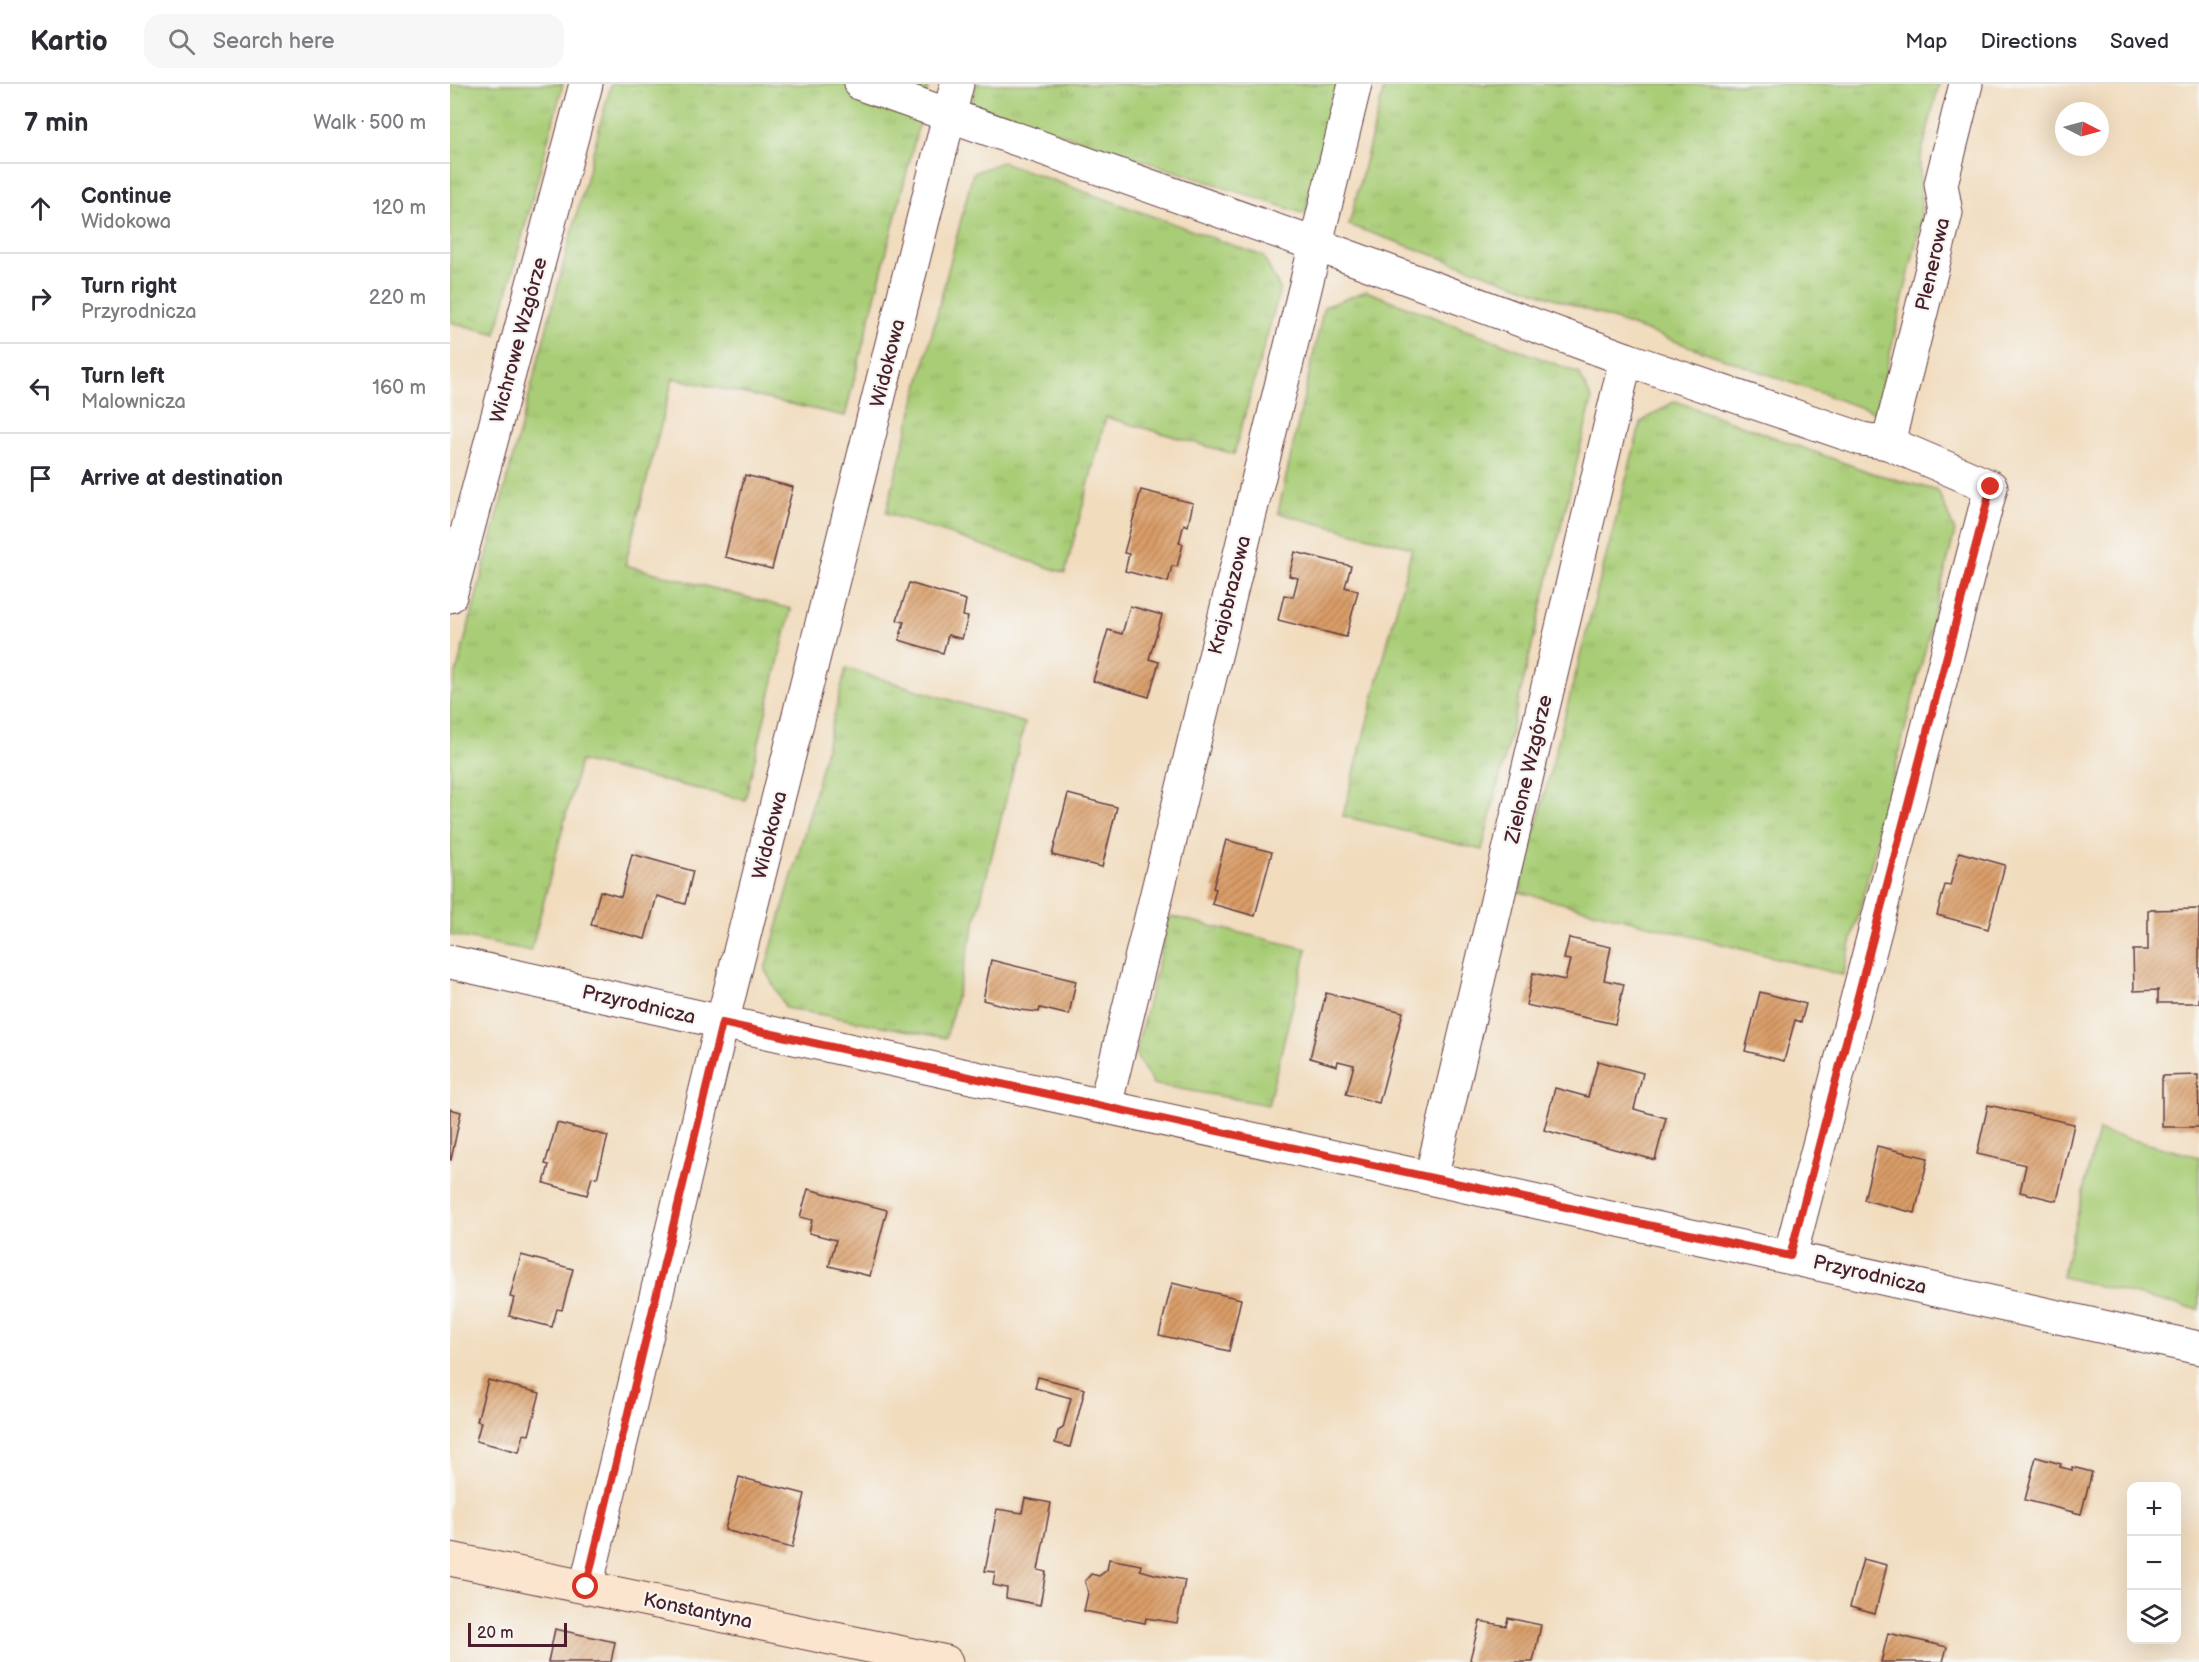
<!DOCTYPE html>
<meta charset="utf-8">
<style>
:root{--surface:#fff;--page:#f7f7f7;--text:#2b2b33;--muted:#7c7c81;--line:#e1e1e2}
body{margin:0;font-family:"Balsamiq Sans",sans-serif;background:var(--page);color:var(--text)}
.controls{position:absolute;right:18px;bottom:18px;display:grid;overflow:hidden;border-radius:12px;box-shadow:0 6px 24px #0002}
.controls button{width:54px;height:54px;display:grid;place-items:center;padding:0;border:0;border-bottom:2px solid var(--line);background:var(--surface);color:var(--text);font:30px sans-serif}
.compass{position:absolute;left:1605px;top:18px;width:54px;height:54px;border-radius:50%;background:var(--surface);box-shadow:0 6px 24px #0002;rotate:96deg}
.scale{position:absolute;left:18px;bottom:15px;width:99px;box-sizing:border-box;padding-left:6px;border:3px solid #4a1f2b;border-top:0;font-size:16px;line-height:21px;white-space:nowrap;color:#4a1f2b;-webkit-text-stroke:4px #f6f6f2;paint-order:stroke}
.stop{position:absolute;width:18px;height:18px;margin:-14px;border:4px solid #d93025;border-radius:50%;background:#fff}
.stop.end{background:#d93025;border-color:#fff;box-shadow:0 2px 6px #0008}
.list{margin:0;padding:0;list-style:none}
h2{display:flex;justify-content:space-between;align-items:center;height:78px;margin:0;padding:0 24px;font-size:26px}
h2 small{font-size:20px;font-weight:400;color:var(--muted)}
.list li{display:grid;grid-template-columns:39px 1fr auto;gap:18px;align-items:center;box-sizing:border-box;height:90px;padding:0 24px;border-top:2px solid var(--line)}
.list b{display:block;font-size:22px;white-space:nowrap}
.list p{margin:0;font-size:20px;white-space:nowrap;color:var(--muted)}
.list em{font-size:20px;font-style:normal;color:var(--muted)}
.icon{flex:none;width:33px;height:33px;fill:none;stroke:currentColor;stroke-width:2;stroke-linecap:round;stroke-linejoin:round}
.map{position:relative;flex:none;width:1749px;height:1578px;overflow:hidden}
header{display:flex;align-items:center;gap:36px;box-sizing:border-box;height:84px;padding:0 30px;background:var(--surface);border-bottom:2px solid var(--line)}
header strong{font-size:28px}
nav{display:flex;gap:33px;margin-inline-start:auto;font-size:21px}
.search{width:420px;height:54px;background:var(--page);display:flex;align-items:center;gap:15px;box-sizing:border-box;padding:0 21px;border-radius:18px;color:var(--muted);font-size:22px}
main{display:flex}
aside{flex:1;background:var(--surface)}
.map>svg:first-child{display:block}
</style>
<header>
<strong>Kartio</strong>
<div class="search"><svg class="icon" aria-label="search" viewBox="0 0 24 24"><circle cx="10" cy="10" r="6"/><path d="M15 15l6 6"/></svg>Search here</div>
<nav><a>Map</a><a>Directions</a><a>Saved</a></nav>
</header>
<main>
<aside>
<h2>7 min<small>Walk · 500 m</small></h2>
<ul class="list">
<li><svg class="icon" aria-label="ahead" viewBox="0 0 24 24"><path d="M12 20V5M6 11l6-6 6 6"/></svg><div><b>Continue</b><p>Widokowa</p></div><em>120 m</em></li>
<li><svg class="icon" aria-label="right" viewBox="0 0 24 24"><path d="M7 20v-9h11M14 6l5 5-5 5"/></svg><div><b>Turn right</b><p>Przyrodnicza</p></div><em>220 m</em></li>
<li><svg class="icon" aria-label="left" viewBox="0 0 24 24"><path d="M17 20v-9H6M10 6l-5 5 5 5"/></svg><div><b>Turn left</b><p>Malownicza</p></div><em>160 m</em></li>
<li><svg class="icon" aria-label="arrive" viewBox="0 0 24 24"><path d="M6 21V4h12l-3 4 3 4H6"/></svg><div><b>Arrive at destination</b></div></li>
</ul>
</aside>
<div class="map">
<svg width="1749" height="1578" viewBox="0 0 1749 1578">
<defs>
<pattern id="grass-tufts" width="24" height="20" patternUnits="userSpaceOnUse" patternTransform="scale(1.5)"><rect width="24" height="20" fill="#a9cd76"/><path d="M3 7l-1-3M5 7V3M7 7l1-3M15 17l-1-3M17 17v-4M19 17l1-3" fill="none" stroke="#93b066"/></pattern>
<pattern id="building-hatch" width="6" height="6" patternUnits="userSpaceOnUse" patternTransform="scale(1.5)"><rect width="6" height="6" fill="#d99d67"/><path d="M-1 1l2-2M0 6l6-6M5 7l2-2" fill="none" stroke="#b27f55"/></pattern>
</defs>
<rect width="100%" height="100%" fill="#f6f6f2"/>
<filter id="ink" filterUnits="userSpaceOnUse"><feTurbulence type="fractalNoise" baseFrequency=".0167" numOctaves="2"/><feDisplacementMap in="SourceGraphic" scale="12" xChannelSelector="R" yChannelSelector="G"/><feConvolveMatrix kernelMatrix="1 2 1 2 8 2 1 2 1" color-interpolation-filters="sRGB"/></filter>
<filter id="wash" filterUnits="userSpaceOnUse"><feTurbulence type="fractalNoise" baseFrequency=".008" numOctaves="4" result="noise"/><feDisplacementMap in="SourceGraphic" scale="24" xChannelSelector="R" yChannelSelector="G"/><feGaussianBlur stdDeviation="1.35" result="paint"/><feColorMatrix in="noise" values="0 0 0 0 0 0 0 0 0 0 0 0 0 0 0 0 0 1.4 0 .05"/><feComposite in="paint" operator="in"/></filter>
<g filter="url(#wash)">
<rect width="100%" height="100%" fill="#f1dcbe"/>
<g fill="url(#grass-tufts)" stroke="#7a7650" stroke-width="1.5">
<path d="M0 0H113L46 250 0 238Z"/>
<path d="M161 0H479L395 332 223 294 175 481 341 525 295 716 130 677 81 867 0 851V612Z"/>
<path d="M526 0H888L855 130 521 20Z"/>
<path d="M935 0H1489L1470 76 1471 138 1426 329 899 141Z"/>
<path d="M552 78 813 172 830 205 784 370 656 333 615 489 436 429 523 89Z"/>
<path d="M916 207 1129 289 1142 316 1032 766 893 732 962 464 828 429 874 223Z"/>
<path d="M1225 317 1422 389 1488 407 1505 447 1393 891 1069 808 1191 338Z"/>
<path d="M396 584 575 639 496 954 336 924 315 886 358 736Z"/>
<path d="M720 832 857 865 818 1021 703 1000 685 970Z"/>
</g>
<path fill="#a9cd76" stroke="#7a7650" stroke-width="1.5" d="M1648 1047 1749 1073V1226L1612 1193Z"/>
<g id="blocks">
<g fill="url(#building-hatch)">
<path d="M295 391 343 403 322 485 275 473Z"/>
<path d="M691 406 743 419 738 442 734 440 729 459 733 460 727 483 722 482 718 498 675 487 679 470 674 469Z"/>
<path d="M845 468 901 482 895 503 908 507 896 553 828 536 834 511 843 513 848 494 839 492Z"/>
<path d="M459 499 516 516 513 532 518 533 512 555 498 551 493 569 449 556 454 538 447 536Z"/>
<path d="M680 522 712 531 699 575 709 578 699 613 643 597 658 546 672 550Z"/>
<path d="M618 710 667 723 652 783 602 771Z"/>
<path d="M776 756 822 768 805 832 762 820 766 805 763 804Z"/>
<path d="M1509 768 1555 781 1538 845 1487 831 1495 801 1500 802Z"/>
<path d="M182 770 243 787 235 820 207 812 195 855 141 841 150 807 171 813Z"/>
<path d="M1749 825V919H1708V906L1684 907 1683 866H1698V826Z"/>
<path d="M1119 854 1161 863 1154 896 1174 900 1165 940 1076 921 1083 889 1115 896 1120 876 1114 875Z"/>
<path d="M541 876 626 897 619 931 590 924 589 928 570 926 533 916Z"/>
<path d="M1310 908 1356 920 1351 938 1345 936 1334 977 1295 967Z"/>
<path d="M876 909 953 928 929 1019 896 1010 904 981 888 977 887 982 860 974Z"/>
<path d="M1148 977 1193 989 1184 1025 1216 1034 1205 1076 1094 1046 1105 1004 1138 1013Z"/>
<path d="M1748 991 1749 1043H1712V992Z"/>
<path d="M1538 1021 1624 1040 1607 1117 1570 1108 1576 1081 1527 1070Z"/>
<path d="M0 1025 11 1028 1 1076H0Z"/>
<path d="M107 1039 158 1052 147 1094 142 1093 137 1111 94 1099 99 1081 95 1080Z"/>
<path d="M1427 1062 1478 1074 1465 1129 1414 1116Z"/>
<path d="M358 1105 437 1126 420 1192 379 1182 386 1156 359 1149 362 1136 350 1133Z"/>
<path d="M71 1171 123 1185 112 1226 107 1225 102 1243 59 1232 64 1214 60 1213Z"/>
<path d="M722 1199 791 1215 779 1267 709 1251Z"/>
<path d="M588 1293 635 1305 620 1363 605 1359 608 1347 613 1344 621 1314 585 1304Z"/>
<path d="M38 1296 90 1309 79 1351 74 1350 69 1368 26 1357 31 1338 27 1337Z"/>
<path d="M1586 1373 1611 1380 1610 1383 1622 1386V1383L1642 1388 1631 1430 1575 1416Z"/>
<path d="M289 1393 355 1410 342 1464 275 1446Z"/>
<path d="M575 1414 601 1419 588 1486 596 1488 590 1521 556 1514 557 1504 543 1501 545 1488 535 1487 547 1425 572 1429Z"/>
<path d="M659 1475 691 1481 690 1486 704 1490 735 1496 727 1539 696 1534 695 1539 634 1527 638 1509 635 1497 641 1490 649 1492 657 1486Z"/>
<path d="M1413 1475 1437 1481 1425 1530 1400 1523Z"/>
<path d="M1058 1534 1091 1541 1083 1578H1022L1020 1575 1030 1537 1056 1542Z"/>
<path d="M105 1545 165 1558 161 1578H98Z"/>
<path d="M1438 1549 1497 1563 1493 1578H1431Z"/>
</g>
</g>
</g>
<g filter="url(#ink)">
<use href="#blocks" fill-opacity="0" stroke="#633b41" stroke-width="1.5"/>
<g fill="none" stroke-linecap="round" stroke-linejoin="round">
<defs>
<g id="street">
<path d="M411 0 864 160 1176 275 1412 355 1438 359 1541 403 1340 1172"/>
<path d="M1438 359 1496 129 1491 100 1516 0"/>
<path d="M0 512 136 0"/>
<path d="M0 878 1749 1264"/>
<path d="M655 1022 905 0"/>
<path d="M981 1094 1176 275"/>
<path d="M136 1503 272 939 507 0"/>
</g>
<path id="secondary" d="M0 1475 496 1578"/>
</defs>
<use href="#street" stroke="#633b41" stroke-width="35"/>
<use href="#secondary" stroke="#633b41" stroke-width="35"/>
<use href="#street" stroke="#fff" stroke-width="33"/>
<use href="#secondary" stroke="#fce5cf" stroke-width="33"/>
</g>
</g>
<g fill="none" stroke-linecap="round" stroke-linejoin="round" filter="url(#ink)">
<path stroke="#d93025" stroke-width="8" d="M136 1503 272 939 1340 1172 1541 403"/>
</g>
<g text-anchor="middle" stroke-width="4.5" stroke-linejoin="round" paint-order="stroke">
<g font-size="20" fill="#4a1f2b" stroke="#f6f6f2">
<text transform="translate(1482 180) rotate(-77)" y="7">Plenerowa</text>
<text transform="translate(68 256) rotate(-75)" y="7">Wichrowe Wzgórze</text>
<text transform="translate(437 279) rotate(-76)" y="7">Widokowa</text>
<text transform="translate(779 511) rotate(-76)" y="7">Krajobrazowa</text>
<text transform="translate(1078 685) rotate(-77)" y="7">Zielone Wzgórze</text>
<text transform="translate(319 751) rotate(-76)" y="7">Widokowa</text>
<text transform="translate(189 920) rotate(13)" y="7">Przyrodnicza</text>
<text transform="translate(1420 1190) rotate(13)" y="7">Przyrodnicza</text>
<text transform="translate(248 1526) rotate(12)" y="7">Konstantyna</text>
</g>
</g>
</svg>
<div class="controls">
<button>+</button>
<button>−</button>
<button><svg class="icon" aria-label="layers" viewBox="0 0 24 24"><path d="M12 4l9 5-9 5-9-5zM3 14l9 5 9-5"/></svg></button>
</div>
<svg class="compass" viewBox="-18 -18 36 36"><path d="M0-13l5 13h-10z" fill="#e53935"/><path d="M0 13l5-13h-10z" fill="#7c7c81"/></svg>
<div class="scale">20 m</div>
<div class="stop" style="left:136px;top:1503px"></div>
<div class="stop end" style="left:1541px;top:403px"></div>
</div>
</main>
